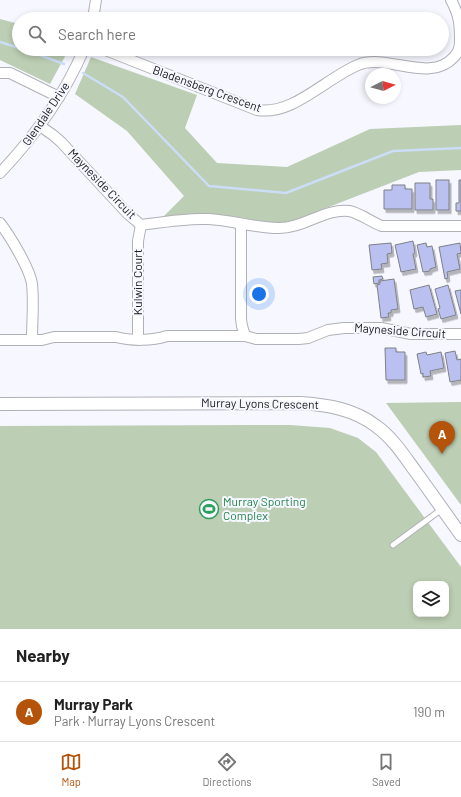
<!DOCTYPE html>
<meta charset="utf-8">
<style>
:root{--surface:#fff;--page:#f2f2f2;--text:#222;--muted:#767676;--line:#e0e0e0;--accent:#b45309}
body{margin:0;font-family:Barlow,sans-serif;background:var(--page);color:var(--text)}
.controls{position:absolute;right:12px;bottom:12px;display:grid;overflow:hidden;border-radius:8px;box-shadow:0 2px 6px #0003}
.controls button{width:36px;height:36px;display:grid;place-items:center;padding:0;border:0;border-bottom:1px solid var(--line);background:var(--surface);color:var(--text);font:20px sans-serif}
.compass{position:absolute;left:365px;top:68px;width:36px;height:36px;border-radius:50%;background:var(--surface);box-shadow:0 2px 6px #0003;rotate:84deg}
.you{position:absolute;left:259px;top:294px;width:14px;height:14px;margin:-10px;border:3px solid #fff;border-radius:50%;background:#1a73e8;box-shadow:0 0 0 6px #1a73e833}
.badge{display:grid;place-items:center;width:26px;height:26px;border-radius:50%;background:var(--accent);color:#fff;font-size:13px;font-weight:700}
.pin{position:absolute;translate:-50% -33px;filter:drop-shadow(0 1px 2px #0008)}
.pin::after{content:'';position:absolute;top:21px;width:14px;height:12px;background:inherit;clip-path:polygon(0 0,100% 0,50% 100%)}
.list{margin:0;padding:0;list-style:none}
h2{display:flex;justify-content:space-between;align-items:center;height:52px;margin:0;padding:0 16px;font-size:17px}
h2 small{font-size:13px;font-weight:400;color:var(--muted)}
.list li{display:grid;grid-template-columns:26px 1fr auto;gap:12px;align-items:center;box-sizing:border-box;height:60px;padding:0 16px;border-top:1px solid var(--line)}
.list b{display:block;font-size:15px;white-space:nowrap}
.list p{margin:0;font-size:13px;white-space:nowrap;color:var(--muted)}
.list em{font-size:13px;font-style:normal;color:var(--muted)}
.icon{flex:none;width:22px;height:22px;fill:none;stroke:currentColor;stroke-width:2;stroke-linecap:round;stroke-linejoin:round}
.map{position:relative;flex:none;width:461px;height:629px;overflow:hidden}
.search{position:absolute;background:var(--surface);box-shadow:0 2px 6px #0003;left:12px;right:12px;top:12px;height:44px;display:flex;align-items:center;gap:10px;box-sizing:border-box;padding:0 14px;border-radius:22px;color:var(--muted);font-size:15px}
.sheet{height:112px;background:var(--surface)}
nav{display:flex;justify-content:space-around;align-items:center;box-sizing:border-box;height:56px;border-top:1px solid var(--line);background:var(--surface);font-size:11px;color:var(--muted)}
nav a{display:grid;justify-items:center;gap:2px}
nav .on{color:var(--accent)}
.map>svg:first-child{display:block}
</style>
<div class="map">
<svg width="461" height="629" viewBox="0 0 461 629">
<defs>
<filter id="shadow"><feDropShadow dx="2" dy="3.5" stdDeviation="0" flood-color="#0004"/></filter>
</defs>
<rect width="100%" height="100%" fill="#f6f7ff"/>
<g fill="#bcceb3" fill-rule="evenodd">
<path d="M0 19 19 24V49H69L50 84 0 60Z"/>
<path d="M91 57 197 95 185 128 217 163 287 167 370 129 461 125V170L419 172 290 222 262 223 205 213 163 217 184 196 127 131 75 94Z"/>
<path d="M461 402V505L386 403Z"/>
<path d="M290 425 330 428 358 438 376 452 461 567V629H0V426ZM416 584H446V614H416Z"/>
</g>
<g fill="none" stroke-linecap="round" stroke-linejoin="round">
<g stroke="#cbddf7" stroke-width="2.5">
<path d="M0 42 19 48"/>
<path d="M23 49 64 64"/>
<path d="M83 73 123 97 209 186 286 193 393 151 461 148"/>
</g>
</g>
<g fill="#bac0f0" stroke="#7f8086" filter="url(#shadow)">
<rect x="436" y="180" width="13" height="30"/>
<path d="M459 180H461V211H456V203H459Z"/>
<path d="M415 183H430V199H433V210H415Z"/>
<path d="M392 185H405V189H412V209H384V190H392Z"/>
<path d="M413 241 415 253 413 254 416 269 401 272 395 245Z"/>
<path d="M391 243 392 253 387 254 388 263 381 264 382 269 372 270 369 245Z"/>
<path d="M426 243 427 247 432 246 436 267 430 269V271L423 272 417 245Z"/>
<path d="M460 243 461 253 457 254 460 269 447 272 448 278 445 279 439 247Z"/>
<path d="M382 276 383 279 379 280V283L374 284 373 277Z"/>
<path d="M394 279 398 309 391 310V313H388L389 317 381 318 377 285 380 284V281Z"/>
<path d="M429 285 437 314 426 317 423 307 414 309 410 290Z"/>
<path d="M448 285 456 315 441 319 438 309 440 308 435 289Z"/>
<path d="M461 290V314L455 291Z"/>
<path d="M385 348H396V352H405V380H386Z"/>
<path d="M455 351 457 360 461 359V380L450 382 445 353Z"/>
<path d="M426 352 427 355 441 352 444 368 430 371 431 376 423 377V373L421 374 417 354Z"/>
</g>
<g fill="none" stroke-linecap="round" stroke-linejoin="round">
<defs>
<path id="service" d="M393 545 442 509"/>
<g id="minor">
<path d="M93 19 96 0"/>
<path d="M103 49 257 110C293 116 326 78 358 65 387 53 430 84 454 57 459 52 460 47 460 41 460 23 459 15 451 0"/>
<path d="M0 73H10L59 97"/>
<path d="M40 126 53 135 61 142 128 214 141 225C163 222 186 218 208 219 232 220 255 228 278 228 302 229 325 208 349 211 360 213 371 222 382 226H461"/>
<path d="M0 173C34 137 64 96 84 49"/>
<path d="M0 223C10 236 30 269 32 284 34 302 32 321 32 340"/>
<path d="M241 224V319L242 326 245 336"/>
<path d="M138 339V241L141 225"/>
<path d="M0 340H42L54 337H116C131 341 152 341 167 336H245L256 339H299L308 338 328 330 344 328H381L411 334H461"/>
</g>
<path id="tertiary" d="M0 404 301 403C328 405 354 409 376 426 393 438 404 456 416 472 431 493 446 514 461 535"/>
</defs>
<use href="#service" stroke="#b0b1b7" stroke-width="7"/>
<use href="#minor" stroke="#b0b1b7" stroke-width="12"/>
<use href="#tertiary" stroke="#b0b1b7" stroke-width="14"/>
<use href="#service" stroke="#fff" stroke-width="5"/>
<use href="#minor" stroke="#fff" stroke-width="10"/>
<use href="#tertiary" stroke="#fff" stroke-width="12"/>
</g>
<defs>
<symbol id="stadium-ring" viewBox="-11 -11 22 22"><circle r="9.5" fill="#f6f7ff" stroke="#2e9e5b" stroke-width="1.5"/><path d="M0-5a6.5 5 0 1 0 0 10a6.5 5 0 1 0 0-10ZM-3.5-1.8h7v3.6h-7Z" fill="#2e9e5b"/></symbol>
</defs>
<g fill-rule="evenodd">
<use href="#stadium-ring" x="198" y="498" width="22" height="22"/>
</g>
<g text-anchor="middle" stroke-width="4" stroke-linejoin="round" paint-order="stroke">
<g font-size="12" fill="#202023" stroke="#f6f7ff">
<text transform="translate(207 89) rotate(20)" y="4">Bladensberg Crescent</text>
<text transform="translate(46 114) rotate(-56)" y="4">Glendale Drive</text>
<text transform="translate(102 184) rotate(46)" y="4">Mayneside Circuit</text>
<text transform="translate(138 282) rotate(-90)" y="4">Kulwin Court</text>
<text transform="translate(400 331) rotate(4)" y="4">Mayneside Circuit</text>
<text transform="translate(260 404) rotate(1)" y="4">Murray Lyons Crescent</text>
</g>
<g font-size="12" fill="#27864d" stroke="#f6f7ff" text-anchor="start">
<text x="223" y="506">Murray Sporting<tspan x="223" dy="14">Complex</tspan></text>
</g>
</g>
</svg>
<div class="controls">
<button><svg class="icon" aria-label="layers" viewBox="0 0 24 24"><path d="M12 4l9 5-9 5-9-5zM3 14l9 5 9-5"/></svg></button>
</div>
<svg class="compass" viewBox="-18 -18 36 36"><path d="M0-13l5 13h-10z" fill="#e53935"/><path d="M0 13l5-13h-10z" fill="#767676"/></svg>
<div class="you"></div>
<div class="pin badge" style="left:442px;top:454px">A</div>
<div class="search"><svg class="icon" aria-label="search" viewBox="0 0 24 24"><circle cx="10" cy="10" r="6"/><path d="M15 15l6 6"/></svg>Search here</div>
</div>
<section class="sheet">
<h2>Nearby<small></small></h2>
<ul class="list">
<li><span class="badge">A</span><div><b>Murray Park</b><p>Park · Murray Lyons Crescent</p></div><em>190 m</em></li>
</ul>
</section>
<nav>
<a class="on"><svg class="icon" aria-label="map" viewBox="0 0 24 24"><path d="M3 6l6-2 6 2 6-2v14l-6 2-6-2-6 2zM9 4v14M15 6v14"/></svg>Map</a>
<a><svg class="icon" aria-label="directions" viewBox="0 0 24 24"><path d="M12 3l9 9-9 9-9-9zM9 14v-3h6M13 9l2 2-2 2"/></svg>Directions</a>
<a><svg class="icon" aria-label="saved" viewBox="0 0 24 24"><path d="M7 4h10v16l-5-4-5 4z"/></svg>Saved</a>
</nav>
